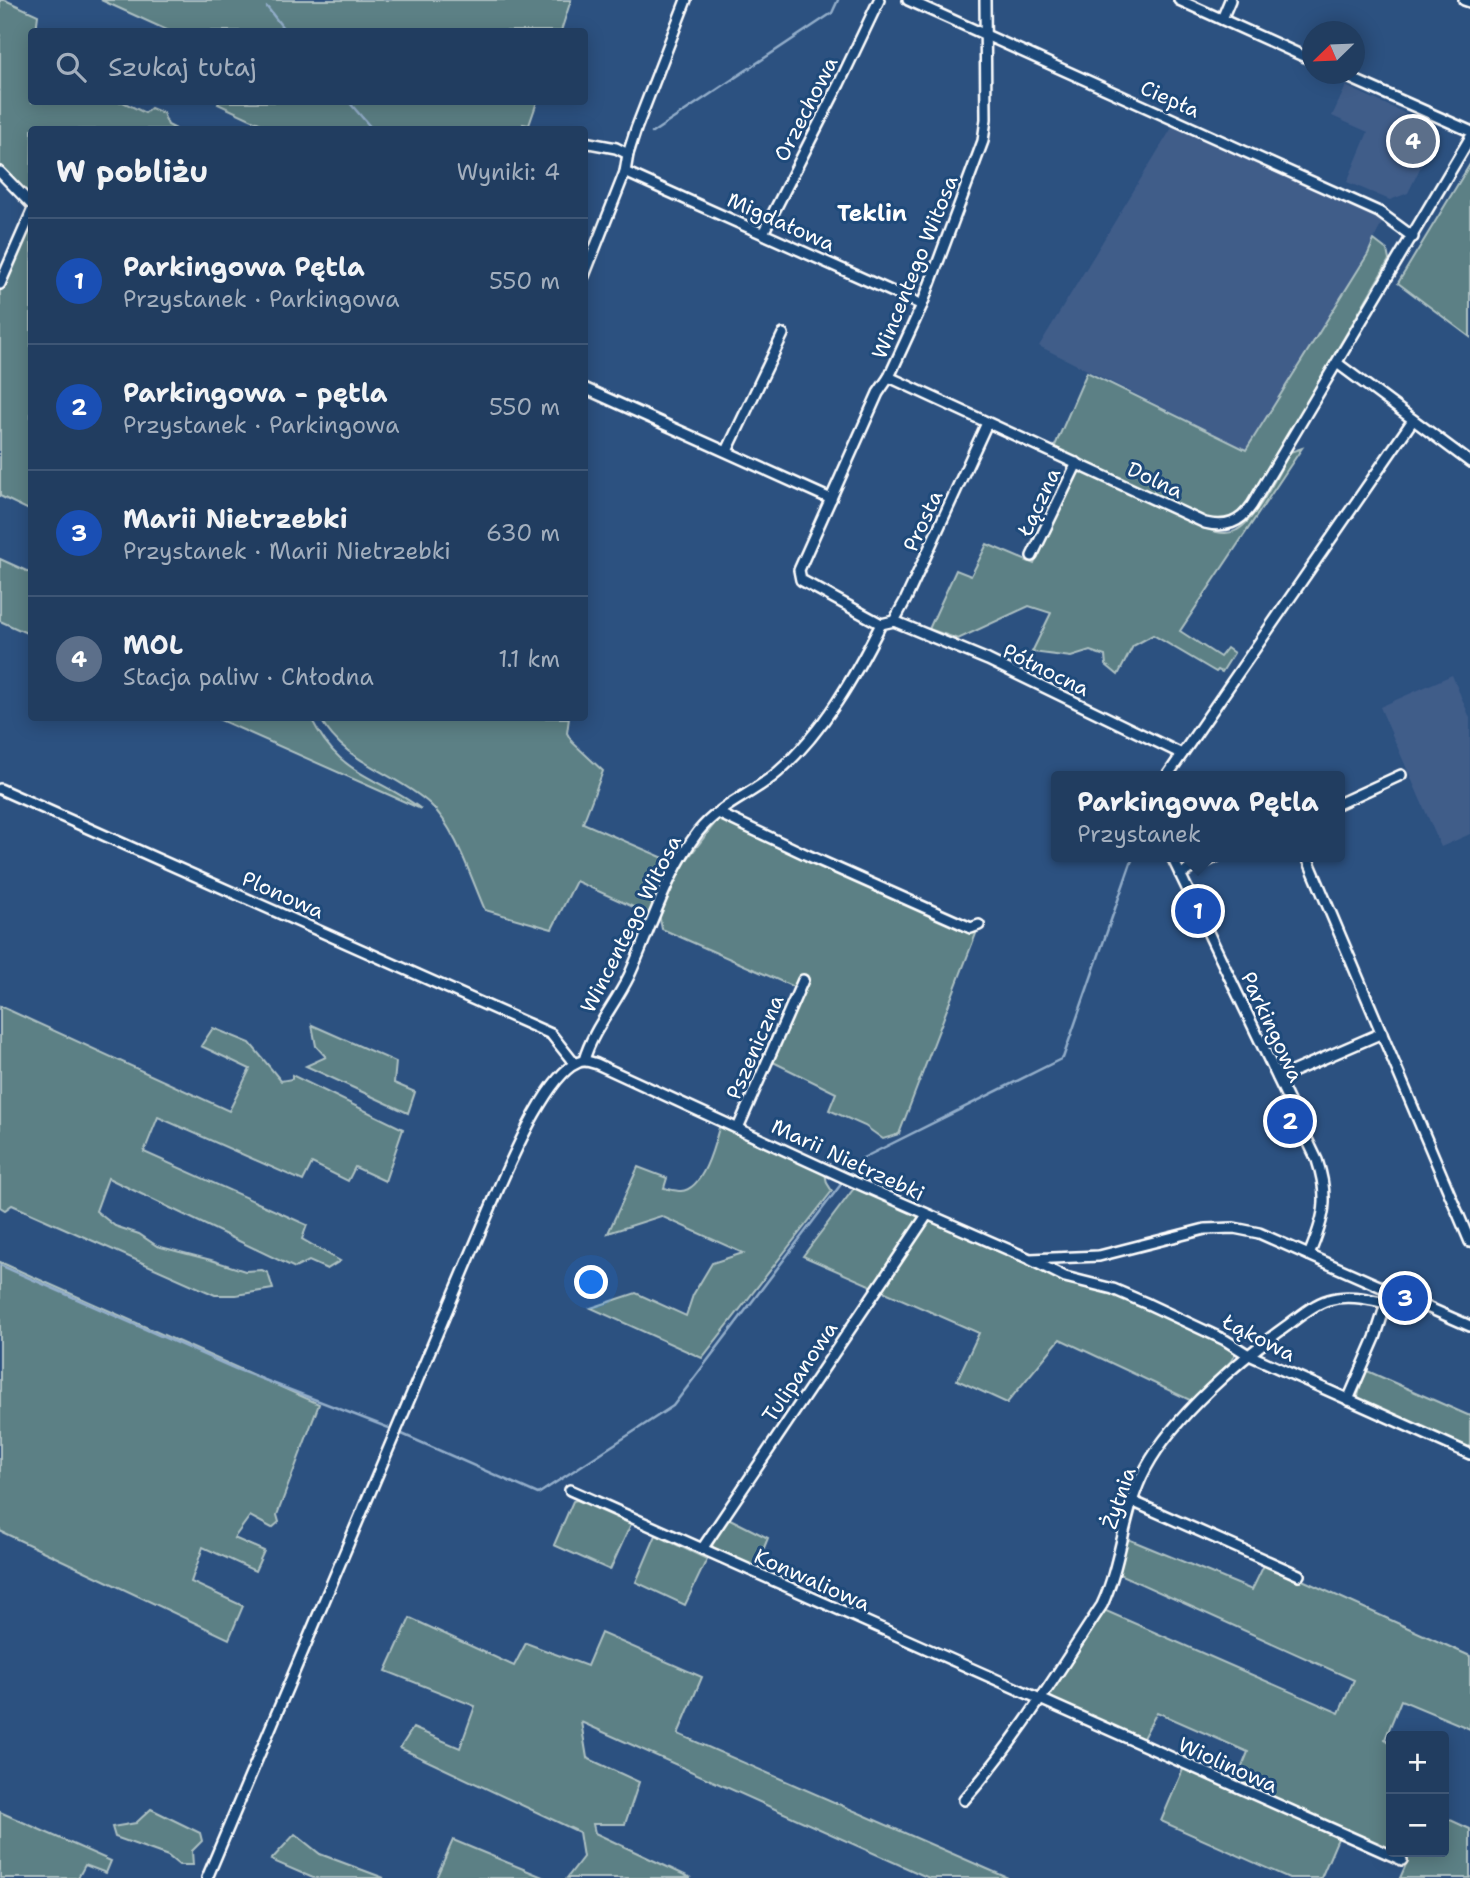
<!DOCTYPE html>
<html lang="pl">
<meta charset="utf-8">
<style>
:root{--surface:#213d60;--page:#2d4869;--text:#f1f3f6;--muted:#a2aebd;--line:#3e5675;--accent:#8c9099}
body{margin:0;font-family:"Shantell Sans",sans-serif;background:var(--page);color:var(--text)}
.controls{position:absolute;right:21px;bottom:21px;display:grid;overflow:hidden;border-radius:7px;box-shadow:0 4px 18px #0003}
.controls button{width:63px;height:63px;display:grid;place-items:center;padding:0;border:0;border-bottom:2px solid var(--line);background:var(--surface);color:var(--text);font:35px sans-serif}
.compass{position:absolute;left:1302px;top:21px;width:63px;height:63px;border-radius:50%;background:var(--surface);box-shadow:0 4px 18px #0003;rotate:247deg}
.you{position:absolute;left:592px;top:1283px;width:24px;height:24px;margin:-18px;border:5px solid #fff;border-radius:50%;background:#1a73e8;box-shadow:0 0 0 10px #1a73e833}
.badge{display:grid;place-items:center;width:46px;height:46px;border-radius:50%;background:var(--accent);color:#fff;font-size:23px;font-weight:700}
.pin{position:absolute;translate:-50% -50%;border:4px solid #fff;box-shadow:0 2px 7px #0006}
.popup{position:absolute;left:1051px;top:771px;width:294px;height:91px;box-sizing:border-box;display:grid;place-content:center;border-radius:7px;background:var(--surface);filter:drop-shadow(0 2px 5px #0005);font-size:23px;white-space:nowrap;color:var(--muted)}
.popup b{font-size:26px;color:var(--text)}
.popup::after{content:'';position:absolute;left:50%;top:100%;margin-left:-14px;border:14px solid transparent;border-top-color:var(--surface)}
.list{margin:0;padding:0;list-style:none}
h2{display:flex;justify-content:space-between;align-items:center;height:91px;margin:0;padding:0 28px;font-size:30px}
h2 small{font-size:23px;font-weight:400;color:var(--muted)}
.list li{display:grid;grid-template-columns:46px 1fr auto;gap:21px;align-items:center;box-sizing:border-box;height:126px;padding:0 28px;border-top:2px solid var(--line)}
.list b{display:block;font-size:26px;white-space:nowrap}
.list p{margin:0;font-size:23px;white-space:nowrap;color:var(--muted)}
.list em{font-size:23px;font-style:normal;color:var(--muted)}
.icon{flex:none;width:38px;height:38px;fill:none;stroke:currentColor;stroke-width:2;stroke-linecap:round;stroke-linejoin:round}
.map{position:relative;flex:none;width:1470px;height:1878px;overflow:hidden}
.search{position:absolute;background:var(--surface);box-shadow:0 4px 18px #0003;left:28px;top:28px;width:560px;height:77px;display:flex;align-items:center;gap:18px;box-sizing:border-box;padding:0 24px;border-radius:7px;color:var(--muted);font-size:26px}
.panel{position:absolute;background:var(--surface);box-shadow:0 4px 18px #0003;left:28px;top:126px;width:560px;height:595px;border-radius:7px}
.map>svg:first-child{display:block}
</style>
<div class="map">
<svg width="1470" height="1878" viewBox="0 0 1470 1878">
<rect width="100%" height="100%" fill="#2c5180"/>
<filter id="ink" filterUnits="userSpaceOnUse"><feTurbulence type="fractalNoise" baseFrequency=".0143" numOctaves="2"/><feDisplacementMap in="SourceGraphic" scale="14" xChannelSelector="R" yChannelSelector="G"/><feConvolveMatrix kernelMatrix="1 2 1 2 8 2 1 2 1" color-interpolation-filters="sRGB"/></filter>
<g filter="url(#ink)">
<g fill="#405d89">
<path d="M1346 86 1439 129 1408 193 1390 200 1347 182 1368 132 1332 116Z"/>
<path d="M1173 126 1383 221 1365 257 1246 449 1039 346Z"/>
<path d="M1452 675 1470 718V834L1441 847 1380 707Z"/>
</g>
<g fill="#5b8085" stroke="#adc0c2" stroke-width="2">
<path d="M0 0H5L38 15 36 31 32 32V102H123L145 113 151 108 163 113 168 125 176 129 32 130 31 199 27 195 0 167Z"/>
<path d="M101 0H571L561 31H169Z"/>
<path d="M219 102H537L529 125 523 124 521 130 272 129 218 104Z"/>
<path d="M1470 164V337L1398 283Z"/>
<path d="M31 215V511L0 496V288Z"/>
<path d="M1374 240 1387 250 1389 260 1259 485C1245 508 1238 524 1208 520L1054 448 1087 372 1246 450 1368 254Z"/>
<path d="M1302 448 1180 631 1220 657 1227 648 1234 653 1222 672 1218 670 1216 672 1153 635 1133 646 1118 675 1106 665 1105 656 1090 651 1071 657 1032 652 1051 613 1029 606 958 639 929 629 956 570 971 576 987 544 1034 564 1074 475 1083 471 1204 528C1214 532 1227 536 1237 530 1257 519 1278 473 1290 452Z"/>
<path d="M0 559 31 573V635L0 621Z"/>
<path d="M216 718H311C318 732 328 747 340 758 363 779 396 789 421 809Z"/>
<path d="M320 718H569L567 733 572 742 603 771 583 823 682 866 719 818 977 931 899 1134 883 1139 865 1126 829 1110 836 1093 773 1062 803 991 662 929 660 919 576 881 552 929 485 910C471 878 455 827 430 804 393 771 345 764 320 718Z"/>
<path d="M0 1006 229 1111 250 1069 201 1046 213 1028 250 1043 281 1081 292 1079V1075L403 1129 385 1181 355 1167 348 1181 312 1163 303 1181 158 1117 144 1152 307 1225 302 1239 340 1261 327 1269 309 1261 295 1268 108 1178 96 1211 115 1226 139 1234 157 1246 211 1260 245 1271 262 1270 268 1273 273 1289 236 1295H215L12 1205 5 1210 0 1207Z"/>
<path d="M312 1025 396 1062 394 1083 415 1092 408 1113 306 1066 326 1057 316 1046Z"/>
<path d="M720 1124 825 1173 827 1183 832 1191 702 1358 591 1308 636 1293 686 1316 693 1295 712 1263 743 1253 661 1216 608 1233 638 1167 667 1178 664 1188C669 1189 676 1191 681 1191 704 1190 715 1142 720 1124Z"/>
<path d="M855 1187 1061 1279 1114 1293 1230 1347 1235 1354 1231 1361 1192 1401 1060 1339 1007 1403 957 1380 979 1333 803 1256Z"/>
<path d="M0 1262 319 1404 277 1515 279 1522 272 1528 250 1516 234 1538 264 1551 255 1571 203 1547 191 1582 243 1606 229 1639 0 1531Z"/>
<path d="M1365 1370 1470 1416V1452L1362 1404 1358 1396Z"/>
<path d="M577 1500 631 1524 610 1570 554 1545 573 1501Z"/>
<path d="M728 1518 768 1538 757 1565 753 1567 715 1550 712 1545Z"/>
<path d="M656 1535 707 1559 685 1605 636 1582Z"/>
<path d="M1128 1539 1252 1590 1265 1563 1470 1656V1729L1401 1700 1385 1739 1391 1743V1852H1444V1817L1470 1829V1878H1400L1408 1860 1235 1784 1248 1752 1157 1712 1142 1740 1057 1702 1049 1695 1104 1610 1339 1713 1354 1680 1119 1574Z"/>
<path d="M410 1618 514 1666 526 1643 587 1666 601 1633 702 1677 678 1734 1008 1878H929L581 1722 587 1758 639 1782 625 1824H593L595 1833 691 1878H567L583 1857 579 1832 400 1748 413 1728 460 1748 475 1706 386 1671Z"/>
<path d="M1184 1767 1339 1836 1321 1878H1289L1161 1821Z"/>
<path d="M151 1809 200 1833 202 1841 192 1851 193 1865H179L168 1856 115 1837 112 1827 136 1823Z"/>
<path d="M0 1812 111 1861 106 1873 85 1865 78 1878H0Z"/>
<path d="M295 1834 320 1854 384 1878H313L271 1860Z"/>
<path d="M453 1840 545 1878H436Z"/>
</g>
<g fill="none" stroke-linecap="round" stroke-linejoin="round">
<g stroke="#92adc9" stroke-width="2.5">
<path d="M267 7 286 32"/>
<path d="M349 102 373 130"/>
<path d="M652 133 832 13 838 0"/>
<path d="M849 1174 859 1160 1063 1058 1133 857"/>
<path d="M0 1265 236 1369 389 1428"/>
<path d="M402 1434 538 1494 673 1406 842 1183"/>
</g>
<defs>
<g id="minor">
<path d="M908 0 1379 212 1413 237"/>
<path d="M1179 0 1312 60"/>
<path d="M1464 0 1470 2"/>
<path d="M1222 19 1230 0"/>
<path d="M1341 74 1470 131"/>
<path d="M584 142 616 148 628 154"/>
<path d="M0 172 32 205"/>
<path d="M625 172 922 305"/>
<path d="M763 233 839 84 879 0"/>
<path d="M584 276 625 172 628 154 636 129 686 0"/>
<path d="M0 284 32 211"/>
<path d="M1337 363 1470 462"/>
<path d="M889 377 1205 523C1226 528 1240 523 1252 505L1470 138"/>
<path d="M584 388 831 499"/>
<path d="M727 451 783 334"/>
<path d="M1032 556 1077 463"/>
<path d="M894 621 988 660 1182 754"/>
<path d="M881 624 801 580 799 570 878 393 889 377 922 305 983 141 986 119 985 0"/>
<path d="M881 624 894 621 905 601 987 423"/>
<path d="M1167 776 1413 420"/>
<path d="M0 789 551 1034 574 1063"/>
<path d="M1340 803 1401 775"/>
<path d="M718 813 807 855 971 928 979 925"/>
<path d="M1172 857 1317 1160C1330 1199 1324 1219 1309 1255"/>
<path d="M1307 857 1470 1242"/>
<path d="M1180 874 1216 857"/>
<path d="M584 1060C593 1029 615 1005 629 976 651 928 666 874 698 832 719 805 753 794 778 772 823 732 855 676 881 624"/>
<path d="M1278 1078 1382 1033"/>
<path d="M738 1128 803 980"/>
<path d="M1031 1260 1065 1277 1113 1289 1148 1304 1225 1340 1247 1354 1470 1454"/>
<path d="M1348 1400 1375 1338 1388 1298"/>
<path d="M570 1490 1402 1860"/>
<path d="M1134 1502 1299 1575"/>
<path d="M702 1549 927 1215"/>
<path d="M964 1800C1017 1740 1058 1672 1102 1605 1122 1562 1123 1510 1146 1468 1174 1416 1240 1359 1288 1325 1300 1316 1314 1304 1328 1300 1347 1294 1367 1299 1386 1303"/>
<path d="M207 1878 500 1185C513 1156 548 1075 577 1063 584 1059 590 1062 597 1064L845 1178 1030 1259 1099 1256 1205 1229 1234 1228 1259 1233 1470 1326"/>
</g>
</defs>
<use href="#minor" stroke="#fff" stroke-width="14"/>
<use href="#minor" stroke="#1f4a7a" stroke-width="9"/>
</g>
</g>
<g text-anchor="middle" stroke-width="6" stroke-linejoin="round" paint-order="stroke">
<g font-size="21" fill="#fff" stroke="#1f4a7a">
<text transform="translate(1170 99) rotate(24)" y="7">Ciepła</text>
<text transform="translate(806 109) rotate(-63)" y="7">Orzechowa</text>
<text transform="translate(781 222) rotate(24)" y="7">Migdałowa</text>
<text transform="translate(915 267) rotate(-68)" y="7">Wincentego Witosa</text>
<text transform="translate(1155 480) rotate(25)" y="7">Dolna</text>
<text transform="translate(1039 502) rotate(-65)" y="7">Łączna</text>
<text transform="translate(923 521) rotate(-65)" y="7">Prosta</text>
<text transform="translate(1046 670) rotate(26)" y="7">Północna</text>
<text transform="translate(283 895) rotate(24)" y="7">Plonowa</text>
<text transform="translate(631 924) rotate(-63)" y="7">Wincentego Witosa</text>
<text transform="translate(1272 1027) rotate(65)" y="7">Parkingowa</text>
<text transform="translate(755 1047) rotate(-66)" y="7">Pszeniczna</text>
<text transform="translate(848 1160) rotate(25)" y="7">Marii Nietrzebki</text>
<text transform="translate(1259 1338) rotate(27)" y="7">Łąkowa</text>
<text transform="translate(800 1372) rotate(-56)" y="7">Tulipanowa</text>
<text transform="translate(1119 1498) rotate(-71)" y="7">Żytnia</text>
<text transform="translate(812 1580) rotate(24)" y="7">Konwaliowa</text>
<text transform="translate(1228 1765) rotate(24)" y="7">Wiolinowa</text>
</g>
<g font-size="23" font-weight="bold" fill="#fff" stroke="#1f4a7a">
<text x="872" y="221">Teklin</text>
</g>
</g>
</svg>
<div class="controls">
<button>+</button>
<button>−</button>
</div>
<svg class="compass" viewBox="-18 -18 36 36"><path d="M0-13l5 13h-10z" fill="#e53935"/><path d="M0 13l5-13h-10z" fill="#a2aebd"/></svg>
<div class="you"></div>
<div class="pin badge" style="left:1198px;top:911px;background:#1a4fb4">1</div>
<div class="popup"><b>Parkingowa Pętla</b>Przystanek</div>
<div class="pin badge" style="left:1290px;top:1121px;background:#1a4fb4">2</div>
<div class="pin badge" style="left:1405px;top:1298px;background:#1a4fb4">3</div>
<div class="pin badge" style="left:1413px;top:141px;background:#5c6f8a">4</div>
<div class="search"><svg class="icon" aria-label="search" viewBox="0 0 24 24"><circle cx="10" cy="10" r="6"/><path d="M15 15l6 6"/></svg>Szukaj tutaj</div>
<section class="panel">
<h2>W pobliżu<small>Wyniki: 4</small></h2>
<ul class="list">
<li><span class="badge" style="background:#1a4fb4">1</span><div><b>Parkingowa Pętla</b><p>Przystanek · Parkingowa</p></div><em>550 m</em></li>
<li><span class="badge" style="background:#1a4fb4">2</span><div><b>Parkingowa - pętla</b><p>Przystanek · Parkingowa</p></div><em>550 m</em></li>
<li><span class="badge" style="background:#1a4fb4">3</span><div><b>Marii Nietrzebki</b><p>Przystanek · Marii Nietrzebki</p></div><em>630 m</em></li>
<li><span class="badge" style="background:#5c6f8a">4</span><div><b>MOL</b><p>Stacja paliw · Chłodna</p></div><em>1.1 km</em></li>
</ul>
</section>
</div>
